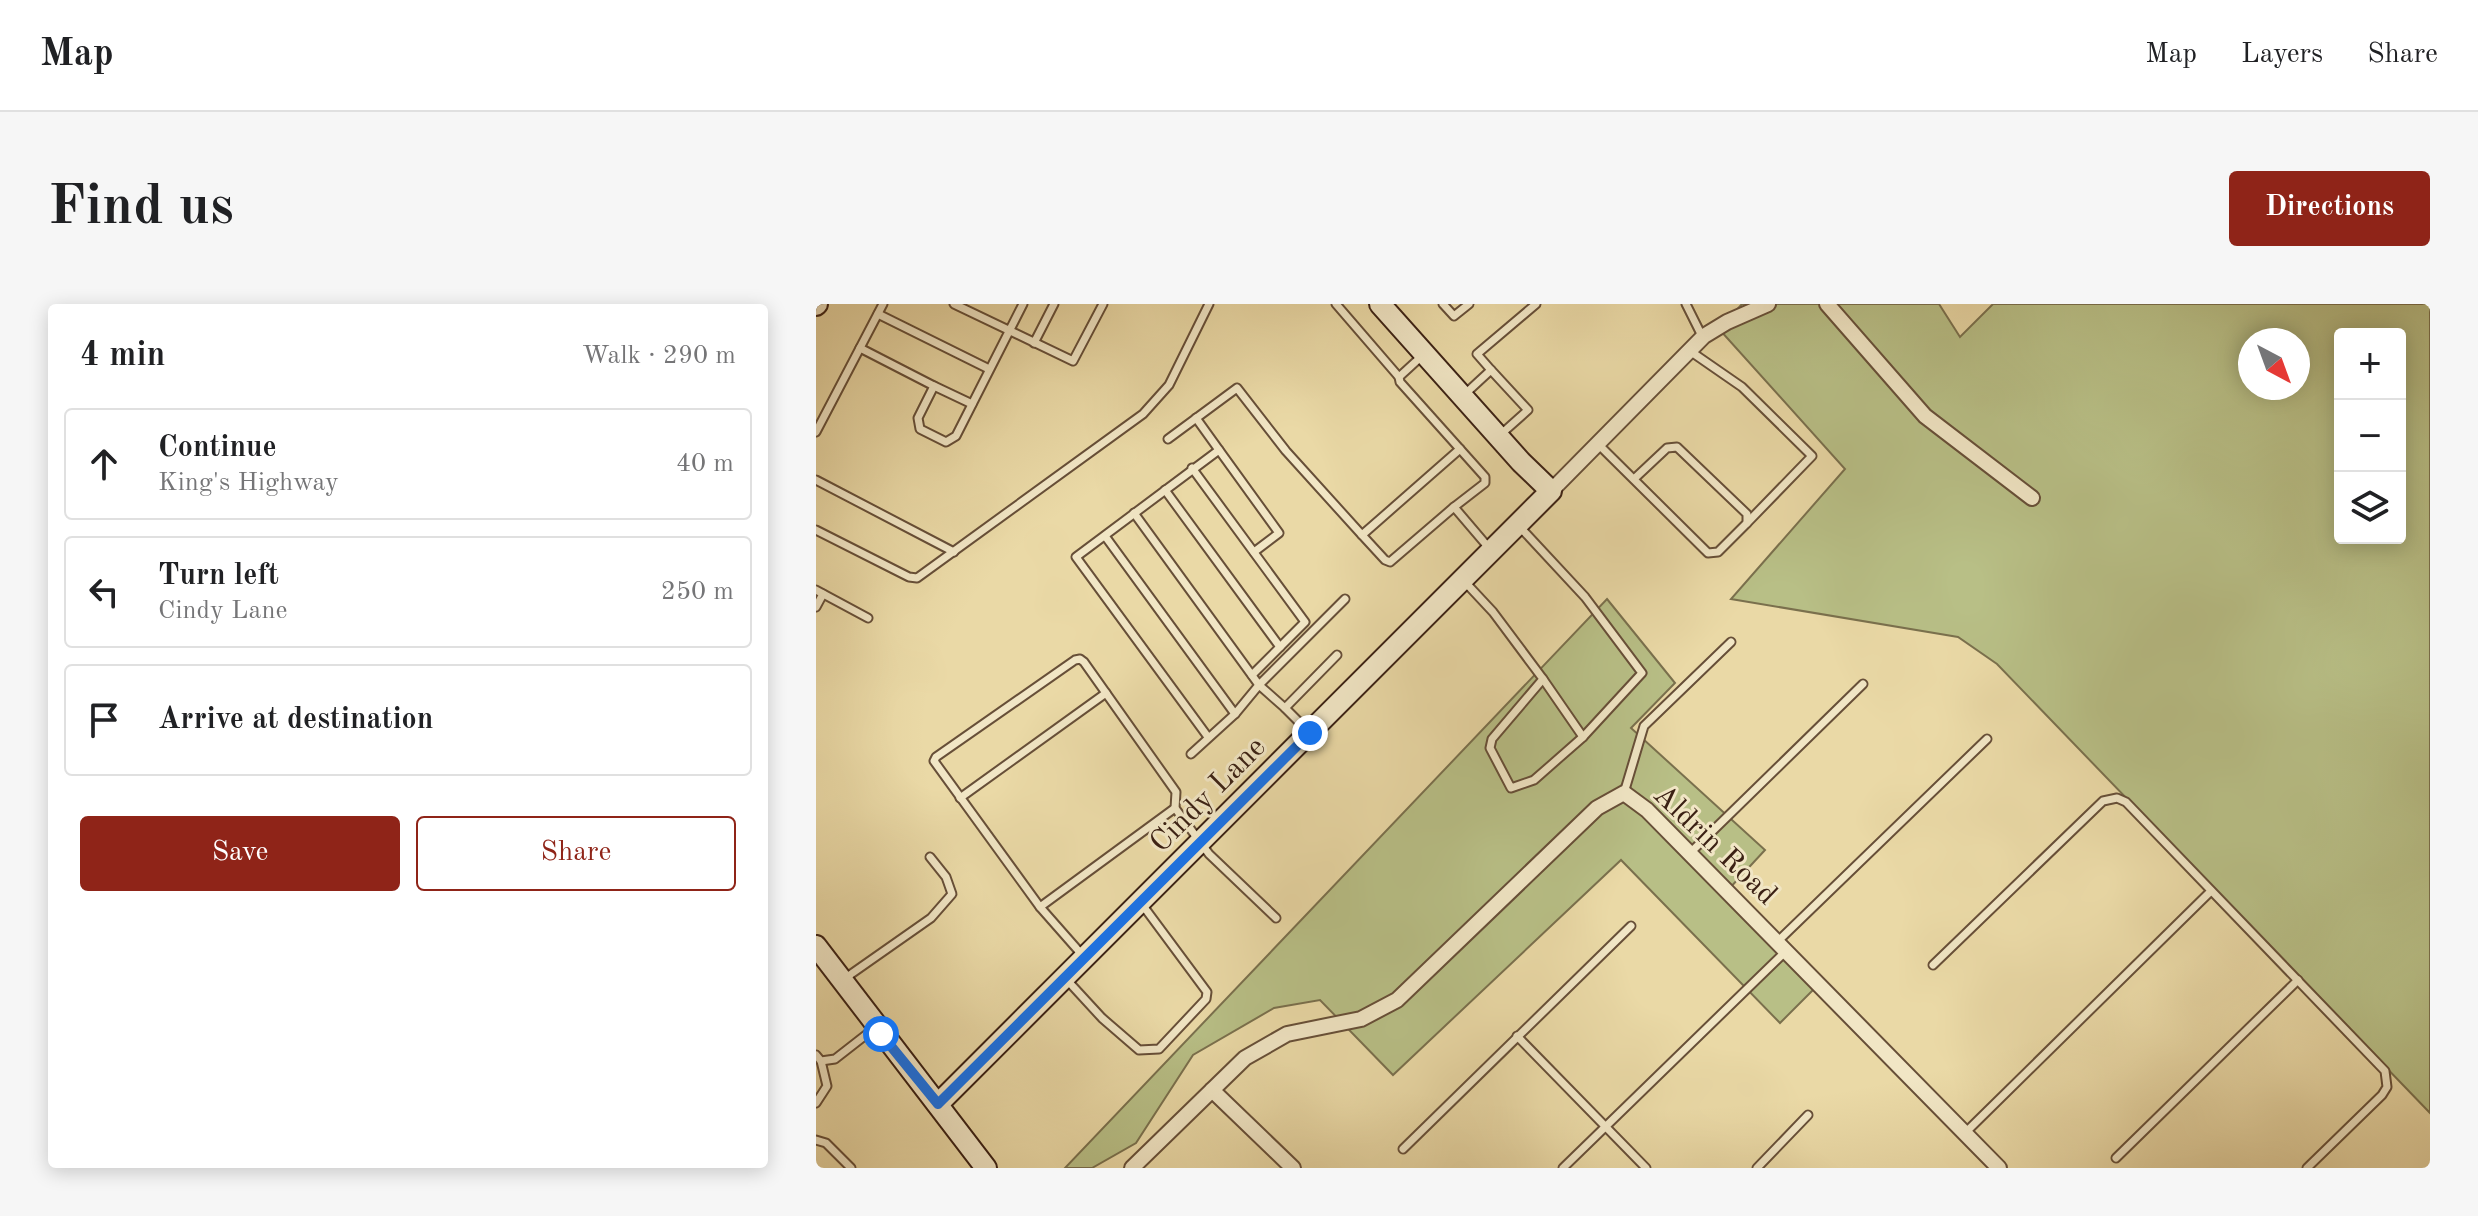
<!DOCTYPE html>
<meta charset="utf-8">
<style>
:root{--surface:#fff;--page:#f6f6f6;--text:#202124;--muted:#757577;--line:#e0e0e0;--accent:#8f2418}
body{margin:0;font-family:"Old Standard TT",serif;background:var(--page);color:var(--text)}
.controls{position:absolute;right:24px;top:24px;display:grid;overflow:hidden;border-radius:8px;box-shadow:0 4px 20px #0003}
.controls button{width:72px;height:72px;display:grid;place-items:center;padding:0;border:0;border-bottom:2px solid var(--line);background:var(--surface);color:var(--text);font:40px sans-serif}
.compass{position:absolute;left:1422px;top:24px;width:72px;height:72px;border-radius:50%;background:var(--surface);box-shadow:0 4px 20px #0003;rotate:139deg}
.stop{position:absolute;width:24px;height:24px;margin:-18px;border:6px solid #1a73e8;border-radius:50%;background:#fff}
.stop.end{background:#1a73e8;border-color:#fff;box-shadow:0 2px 8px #0008}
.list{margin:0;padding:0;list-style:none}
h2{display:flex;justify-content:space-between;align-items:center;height:104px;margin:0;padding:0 32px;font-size:34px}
h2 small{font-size:26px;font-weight:400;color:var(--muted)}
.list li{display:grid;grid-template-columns:52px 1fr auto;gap:24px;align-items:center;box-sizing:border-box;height:112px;margin:0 16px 16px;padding:0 16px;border:2px solid var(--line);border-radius:8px}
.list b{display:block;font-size:30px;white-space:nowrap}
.list p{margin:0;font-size:26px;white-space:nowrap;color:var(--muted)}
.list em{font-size:26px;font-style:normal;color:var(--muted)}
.actions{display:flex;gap:16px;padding:24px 32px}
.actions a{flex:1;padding:18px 0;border:2px solid var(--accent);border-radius:8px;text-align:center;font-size:28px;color:var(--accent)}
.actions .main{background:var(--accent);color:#fff}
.icon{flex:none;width:44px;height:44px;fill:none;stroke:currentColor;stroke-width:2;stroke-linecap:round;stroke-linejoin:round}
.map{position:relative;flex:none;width:1614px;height:864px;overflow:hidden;border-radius:8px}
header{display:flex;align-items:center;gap:48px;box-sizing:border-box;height:112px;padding:0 40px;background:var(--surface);border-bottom:2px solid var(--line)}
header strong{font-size:38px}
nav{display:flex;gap:44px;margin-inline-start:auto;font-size:28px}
.intro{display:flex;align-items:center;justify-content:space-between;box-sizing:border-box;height:192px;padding:0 48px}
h1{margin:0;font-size:56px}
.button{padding:20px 36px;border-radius:8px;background:var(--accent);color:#fff;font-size:28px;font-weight:700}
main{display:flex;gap:48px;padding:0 48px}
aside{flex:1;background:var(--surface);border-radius:8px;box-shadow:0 4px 20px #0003}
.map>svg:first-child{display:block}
</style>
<header>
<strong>Map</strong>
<nav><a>Map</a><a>Layers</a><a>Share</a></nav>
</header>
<div class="intro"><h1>Find us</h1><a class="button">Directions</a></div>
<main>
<aside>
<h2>4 min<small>Walk · 290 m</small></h2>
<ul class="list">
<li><svg class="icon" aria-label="ahead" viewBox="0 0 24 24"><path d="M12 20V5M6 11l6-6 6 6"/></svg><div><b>Continue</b><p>King's Highway</p></div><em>40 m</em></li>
<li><svg class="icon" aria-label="left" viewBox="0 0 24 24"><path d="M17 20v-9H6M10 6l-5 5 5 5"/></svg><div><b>Turn left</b><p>Cindy Lane</p></div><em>250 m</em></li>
<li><svg class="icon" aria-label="arrive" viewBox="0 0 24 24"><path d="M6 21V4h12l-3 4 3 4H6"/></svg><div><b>Arrive at destination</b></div></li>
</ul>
<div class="actions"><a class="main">Save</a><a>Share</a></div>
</aside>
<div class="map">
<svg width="1614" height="864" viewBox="0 0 1614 864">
<rect width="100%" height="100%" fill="#ead9a6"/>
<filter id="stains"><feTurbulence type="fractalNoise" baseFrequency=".0025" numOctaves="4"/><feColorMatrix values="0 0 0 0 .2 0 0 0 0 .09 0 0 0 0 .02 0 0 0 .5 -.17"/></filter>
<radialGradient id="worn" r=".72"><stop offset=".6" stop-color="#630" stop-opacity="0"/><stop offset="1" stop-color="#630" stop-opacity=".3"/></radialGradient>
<g fill="#b8bf86" stroke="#7a704d" stroke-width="2" fill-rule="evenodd">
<path d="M926 0H1123L1144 33 1177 0H1614V809L1181 360 1142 333 915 295 1029 165 903 25ZM1524 30H1584V234H1524ZM1434 36H1482V84H1434Z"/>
<path d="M791 295 859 379 815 424 949 546 911 587 1004 679 964 719 805 556 577 771 504 696 458 704 377 751 320 839 276 864H249Z"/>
</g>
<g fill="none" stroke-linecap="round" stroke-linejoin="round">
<defs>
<g id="lane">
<path d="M138 0 257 57 287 0"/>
<path d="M520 0 583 73"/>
<path d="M627 0 638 12 653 0"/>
<path d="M870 0 886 32"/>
<path d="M62 10 173 65"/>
<path d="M218 39 238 0"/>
<path d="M44 44 118 82 102 114 104 125 130 138 140 132 207 0"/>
<path d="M874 47 926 83 996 152 931 219"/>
<path d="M607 51 583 73 584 78 669 173V179L638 203 673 244"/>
<path d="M675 66 661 50 720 0"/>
<path d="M118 82 156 100"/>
<path d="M649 90 675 66 712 106 684 131"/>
<path d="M380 114 403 146"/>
<path d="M0 128 67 0"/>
<path d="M352 135 421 84 470 147 546 231"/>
<path d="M781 139 892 249 902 248 931 219V210L861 143 851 144 818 175"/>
<path d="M376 164 489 318 436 371"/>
<path d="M0 176 138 248"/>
<path d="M349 186 464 343"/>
<path d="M638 203 574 258 569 256 546 231 644 145"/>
<path d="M318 209 443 381 529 295"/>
<path d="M0 226 93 273 101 274 327 110 353 81 393 0"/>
<path d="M289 232 419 410"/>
<path d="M649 278 677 308 727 375 676 435 674 444 695 484 718 476 767 433 826 369 769 293 703 222"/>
<path d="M0 286 52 314"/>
<path d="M0 303 7 290"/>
<path d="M727 375 767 433"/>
<path d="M492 427 469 404 521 351"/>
<path d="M392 433 260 253 403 146 463 229 438 248"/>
<path d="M375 450 419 410 443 381 469 404"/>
<path d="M808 489 828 422 915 338"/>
<path d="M144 494 290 389"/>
<path d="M874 549 1047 380"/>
<path d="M224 603 359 504"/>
<path d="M961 638 1171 435"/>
<path d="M268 653 224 603 118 457 120 453 259 356 264 355 268 358 360 488 359 504 393 550 460 614"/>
<path d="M1117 661 1287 497 1301 494 1310 498 1569 767 1571 783 1566 791 1491 864"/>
<path d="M28 675 115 614 136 590 130 573 114 553"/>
<path d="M251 676 286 714 323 746 343 745 390 695 391 688 325 599"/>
<path d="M701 732 830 864"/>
<path d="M0 751 5 757 19 755 60 723"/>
<path d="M0 799 11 782 5 757"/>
<path d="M1149 829 1395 587"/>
<path d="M0 836 10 839 35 864"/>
<path d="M587 845 815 622"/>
<path d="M1300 854 1482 676"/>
<path d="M747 864 969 648"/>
<path d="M941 864 992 811"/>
</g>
<g id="street">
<path d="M1011 0 1109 112 1216 194"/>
<path d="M735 187 888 32 911 18 952 0"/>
<path d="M396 786 477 864"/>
<path d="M316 864 429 754 471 730 545 715 581 696 781 504 808 489 831 506 1183 864"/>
</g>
<g id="secondary">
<path d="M0 1 1 0"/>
<path d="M0 642 170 864"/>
<path d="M122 800 735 187 705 158 564 0"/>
</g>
</defs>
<use href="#lane" stroke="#674f38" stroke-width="11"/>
<use href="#street" stroke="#674f38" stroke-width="18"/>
<use href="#secondary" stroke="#3b2114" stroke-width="24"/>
<use href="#lane" stroke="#f1e6c5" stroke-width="7"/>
<use href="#street" stroke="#f1e6c5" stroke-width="14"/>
<use href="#secondary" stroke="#f1e6c5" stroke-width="20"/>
</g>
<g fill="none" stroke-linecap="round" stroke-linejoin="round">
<path stroke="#1a73e8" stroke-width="10" d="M65 730 122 800 494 429"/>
</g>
<g text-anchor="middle" stroke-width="6" stroke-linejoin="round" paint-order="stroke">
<g font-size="30" fill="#3b2114" stroke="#f1e6c5">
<text transform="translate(391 490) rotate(-45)" y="10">Cindy Lane</text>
<text transform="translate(900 540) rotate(44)" y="10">Aldrin Road</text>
</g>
</g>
<rect width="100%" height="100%" filter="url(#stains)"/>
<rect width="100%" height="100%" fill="url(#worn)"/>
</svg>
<div class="controls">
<button>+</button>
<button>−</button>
<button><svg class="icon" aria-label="layers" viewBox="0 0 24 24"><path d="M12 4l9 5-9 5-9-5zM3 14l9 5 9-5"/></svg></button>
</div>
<svg class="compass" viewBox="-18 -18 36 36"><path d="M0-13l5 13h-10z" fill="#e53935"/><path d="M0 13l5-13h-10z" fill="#757577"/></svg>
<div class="stop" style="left:65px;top:730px"></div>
<div class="stop end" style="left:494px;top:429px"></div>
</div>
</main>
